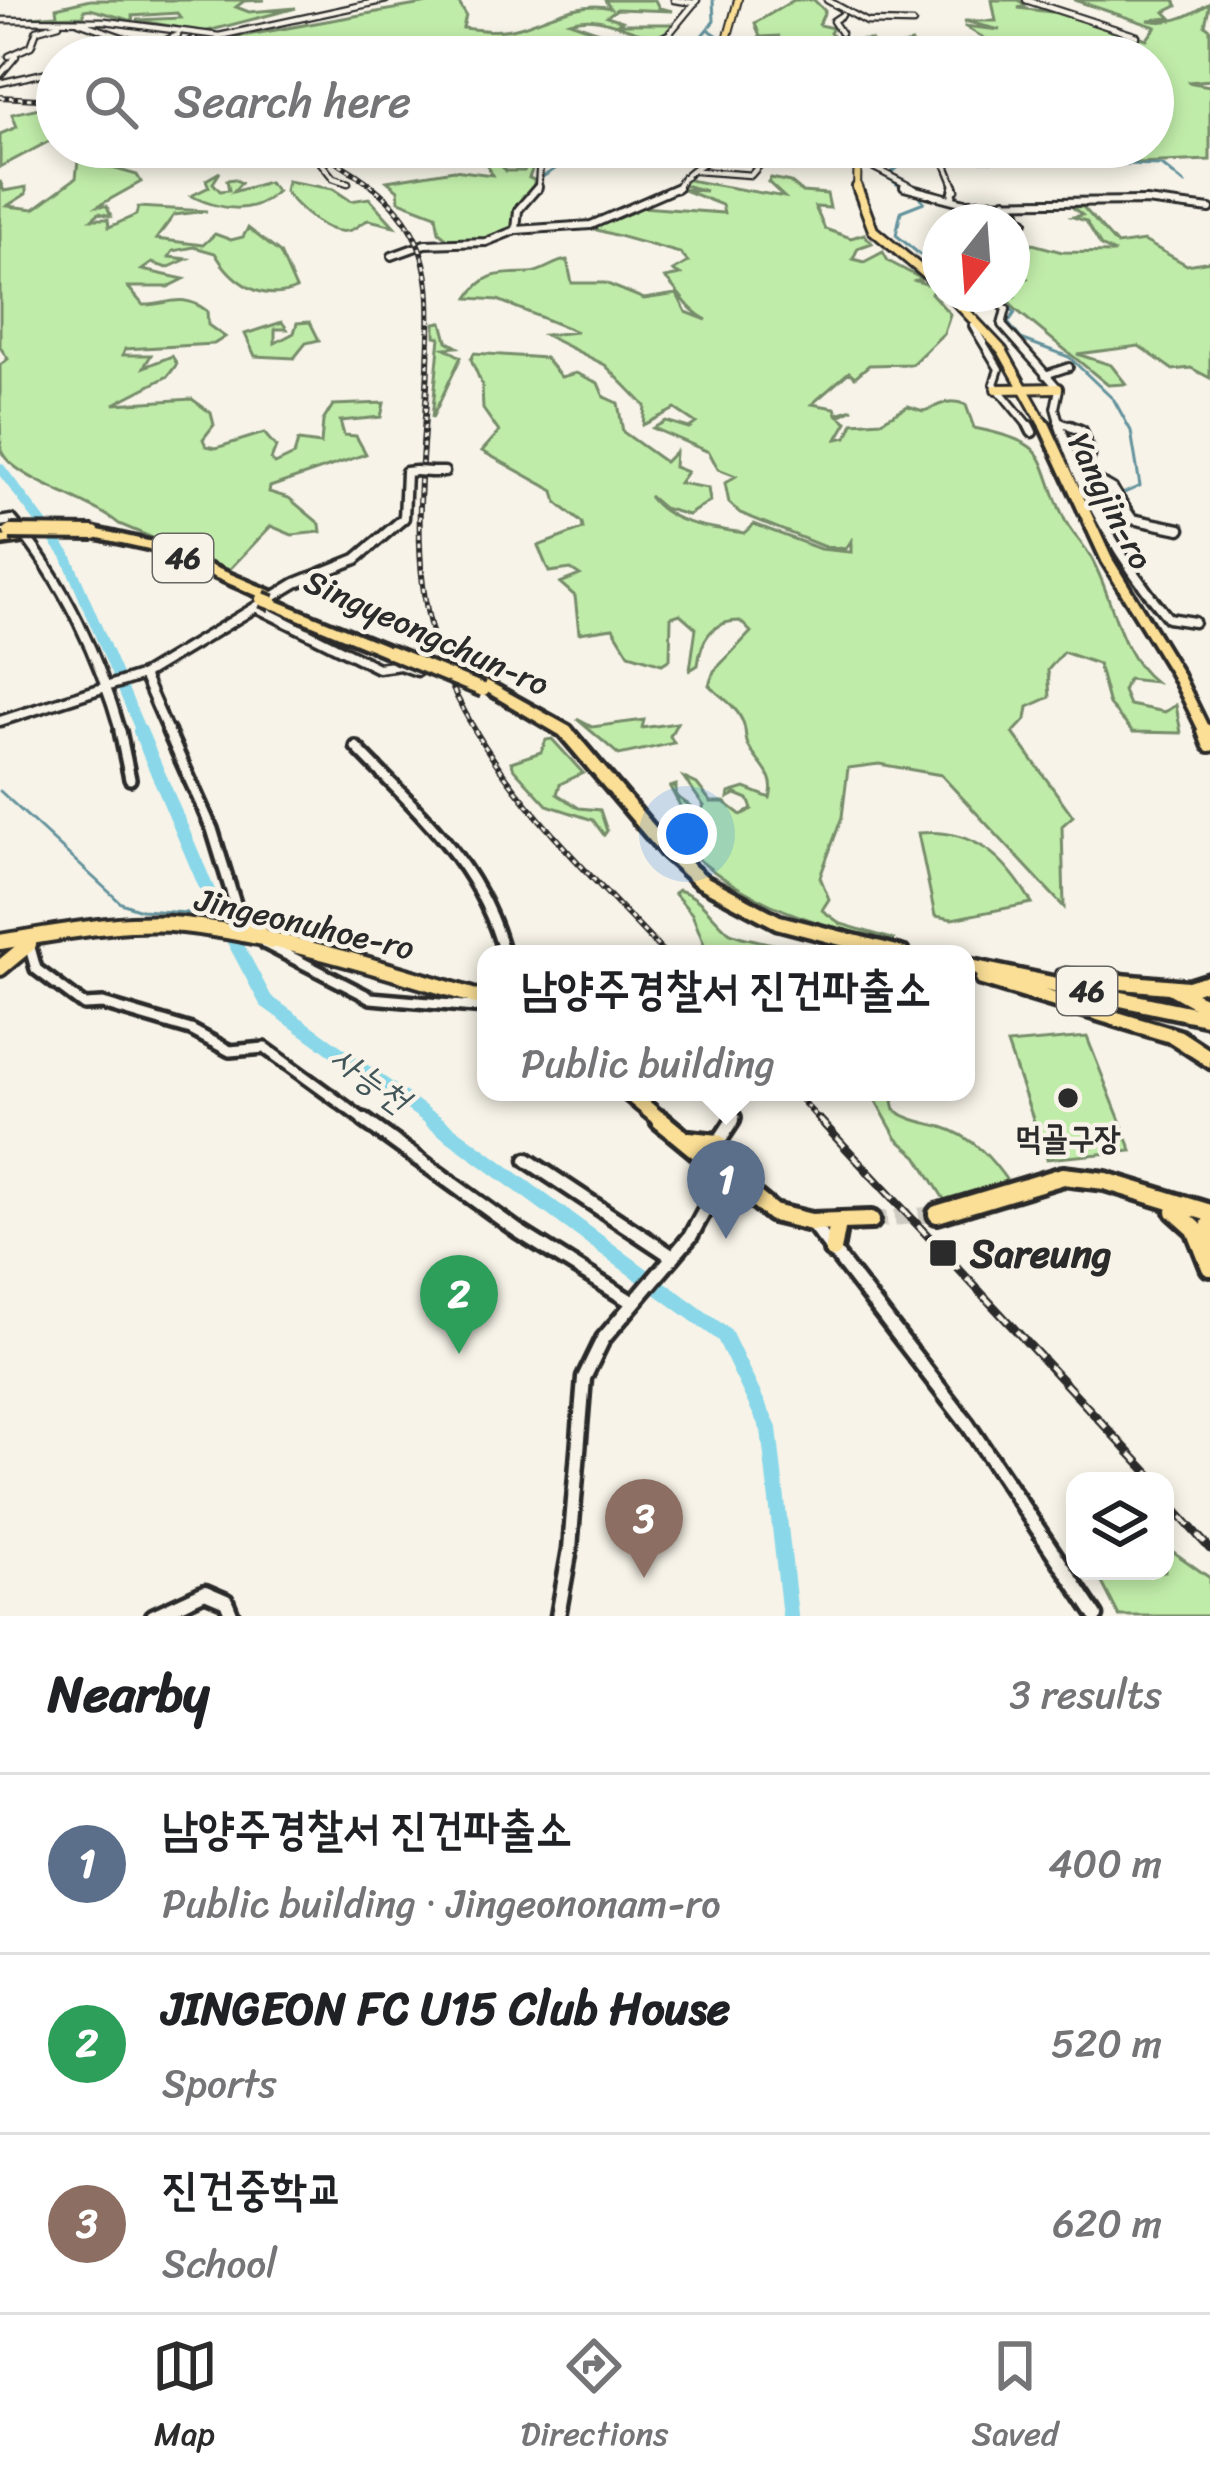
<!DOCTYPE html>
<meta charset="utf-8">
<style>
:root{--surface:#fff;--page:#f2f2f2;--text:#202124;--muted:#757577;--line:#e0e0e0;--accent:#2b2b2b}
body{margin:0;font-family:Sriracha,"Poor Story",sans-serif;background:var(--page);color:var(--text)}
.controls{position:absolute;right:36px;bottom:36px;display:grid;overflow:hidden;border-radius:24px;box-shadow:0 6px 18px #0003}
.controls button{width:108px;height:108px;display:grid;place-items:center;padding:0;border:0;border-bottom:3px solid var(--line);background:var(--surface);color:var(--text);font:60px sans-serif}
.compass{position:absolute;left:922px;top:204px;width:108px;height:108px;border-radius:50%;background:var(--surface);box-shadow:0 6px 18px #0003;rotate:197deg}
.you{position:absolute;left:687px;top:834px;width:42px;height:42px;margin:-30px;border:9px solid #fff;border-radius:50%;background:#1a73e8;box-shadow:0 0 0 18px #1a73e833}
.badge{display:grid;place-items:center;width:78px;height:78px;border-radius:50%;background:var(--accent);color:#fff;font-size:39px;font-weight:700}
.pin{position:absolute;translate:-50% -99px;filter:drop-shadow(0 3px 6px #0008)}
.pin::after{content:'';position:absolute;top:63px;width:42px;height:36px;background:inherit;clip-path:polygon(0 0,100% 0,50% 100%)}
.popup{position:absolute;left:477px;top:945px;width:498px;height:156px;box-sizing:border-box;display:grid;place-content:center;border-radius:24px;background:var(--surface);filter:drop-shadow(0 3px 9px #0005);font-size:39px;white-space:nowrap;color:var(--muted)}
.popup b{font-size:45px;color:var(--text)}
.popup::after{content:'';position:absolute;left:50%;top:100%;margin-left:-24px;border:24px solid transparent;border-top-color:var(--surface)}
.list{margin:0;padding:0;list-style:none}
h2{display:flex;justify-content:space-between;align-items:center;height:156px;margin:0;padding:0 48px;font-size:51px}
h2 small{font-size:39px;font-weight:400;color:var(--muted)}
.list li{display:grid;grid-template-columns:78px 1fr auto;gap:36px;align-items:center;box-sizing:border-box;height:180px;padding:0 48px;border-top:3px solid var(--line)}
.list b{display:block;font-size:45px;white-space:nowrap}
.list p{margin:0;font-size:39px;white-space:nowrap;color:var(--muted)}
.list em{font-size:39px;font-style:normal;color:var(--muted)}
.icon{flex:none;width:66px;height:66px;fill:none;stroke:currentColor;stroke-width:2;stroke-linecap:round;stroke-linejoin:round}
.map{position:relative;flex:none;width:1210px;height:1616px;overflow:hidden}
.search{position:absolute;background:var(--surface);box-shadow:0 6px 18px #0003;left:36px;right:36px;top:36px;height:132px;display:flex;align-items:center;gap:30px;box-sizing:border-box;padding:0 42px;border-radius:66px;color:var(--muted);font-size:45px}
.sheet{height:696px;background:var(--surface)}
nav{display:flex;justify-content:space-around;align-items:center;box-sizing:border-box;height:168px;border-top:3px solid var(--line);background:var(--surface);font-size:33px;color:var(--muted)}
nav a{display:grid;justify-items:center;gap:6px}
nav .on{color:var(--accent)}
.map>svg:first-child{display:block}
</style>
<div class="map">
<svg width="1210" height="1616" viewBox="0 0 1210 1616">
<rect width="100%" height="100%" fill="#f7f3e8"/>
<filter id="ink" filterUnits="userSpaceOnUse"><feTurbulence type="fractalNoise" baseFrequency=".00833" numOctaves="2"/><feDisplacementMap in="SourceGraphic" scale="24" xChannelSelector="R" yChannelSelector="G"/><feConvolveMatrix kernelMatrix="1 2 1 2 8 2 1 2 1" color-interpolation-filters="sRGB"/></filter>
<g filter="url(#ink)">
<g fill="#c0eca9" stroke="#768c6a" stroke-width="3">
<path d="M90 0H265L244 1 236 7 249 12 296 8 204 32 136 20 181 18 177 13 132 16 133 21 90 9 84 10V16L31 17 57 15 56 8Z"/>
<path d="M445 0H457L466 15 463 28C482 30 499 33 520 27 546 19 582 0 610 8L605 0H655L659 8 673 11 617 9 607 16 622 21 617 24H676L659 37C626 33 602 12 570 22L631 43 613 51H583L609 47 603 43 574 46 580 51 551 57 518 51 522 55 516 57 213 54 236 37Z"/>
<path d="M794 0H814L825 11 819 25 833 28 830 33 836 41 871 40 878 51 912 43 918 52 951 54 954 46 979 48 967 41 997 46 964 26 1000 30 964 21H996L992 0H1019L1025 6 1018 8 1068 14 1147 39 1156 27 1074 0H1174L1177 6 1165 12 1171 18 1148 20C1175 26 1197 11 1210 3L1205 25 1210 29V80L1187 82 1210 86V160L1089 165 974 158 980 150 967 147H1153V57H756L761 50 775 51 766 40 780 36 760 37 755 23Z"/>
<path d="M57 104 52 119 57 121V137L0 167V134L17 127 12 114Z"/>
<path d="M90 147H117L102 159 105 166 137 175 141 182 98 206H107L111 216 99 213 92 219H108L109 227 136 215 138 207 207 211 174 215 156 239 203 245 215 234 231 240 243 237 248 228 280 253 296 289C262 304 231 281 215 253L194 247 173 251 169 257 187 259 167 268 152 263 142 270 184 279 168 287H128L143 305C168 306 181 291 207 311L208 325 225 337 214 344 125 349 123 355H151L144 367 172 356 177 364 168 376 114 404 192 399 211 413 214 425 203 439 206 446 216 448 264 433 276 447 271 460 275 464 294 455 298 441 321 444 323 421 333 405 384 403 381 417 340 421 344 435 356 436 366 454 270 487 269 492 289 498 320 524 321 532 292 535 271 526 229 570 119 524C95 502 10 478 1 450 0 427 0 390 0 365L8 359 0 347V181L4 191 26 187V194L7 206 34 209 76 178 79 153Z"/>
<path d="M534 151 537 157 529 178 534 180V193L516 209V227L493 239 449 240 439 232 436 215 399 201 398 190 387 181 454 170 492 175 484 159 494 158 506 171H524Z"/>
<path d="M220 172 213 183 220 191 229 190 227 180 234 179 241 183 233 192 268 182 277 191C252 216 221 210 191 196L209 187 206 180Z"/>
<path d="M771 178 790 182 802 192 827 194 830 208 815 207 825 229 851 238 864 234 872 243 858 248 853 259 864 262 883 252 888 261 922 279 916 281 936 287 931 293 950 314 944 333 912 364 869 365 855 377 849 372 812 404 835 408 837 414 853 409 839 416 847 422 837 439 847 437 853 423 881 421 908 406 923 411C940 406 948 397 966 405L974 428C1054 444 1035 455 1063 516 1069 531 1081 541 1089 554 1115 597 1115 650 1155 682L1128 679 1123 691 1129 705 1165 712 1176 705 1181 733 1133 732 1109 705 1098 664 1063 652 1048 670 1050 697 1028 707 1026 719 1013 733 1073 816 1062 826 1064 907 941 775 879 764 848 768 842 817 820 877 829 899 822 910 841 924 895 940C810 926 726 897 668 829L681 822 683 811 670 787 676 785V796L699 812 704 806 684 778 697 784 711 802H724L741 815 752 809 748 799 736 794 728 798 729 793 745 788 770 798C777 775 759 766 749 747 744 739 747 728 742 720 734 703 721 698 709 685L714 671 751 632 740 621C711 621 701 640 698 665L690 670 696 628 680 614 671 617 670 659 662 664 629 654 613 628 579 633 575 596 560 583 580 575 571 569 549 572 538 546 583 529 582 523 557 503 554 491 482 451 499 432 483 409 482 385 471 359 474 353 545 358 561 377 576 373 598 383 604 397 618 403 623 432 665 462 675 452 674 467 687 472 679 483 708 488 710 501 688 515 663 508 649 496C670 525 711 528 744 533L754 524 820 549 851 552V541L846 549 822 546 740 513 729 503 725 483 736 476 718 469 709 452 653 428 666 421 689 428 696 423 675 409 643 425 645 406 605 365 545 335 577 332 498 300 468 298C485 271 500 274 529 273 542 273 554 261 567 260L572 283H605L644 299 677 294 686 312 707 320C687 310 682 295 665 278L680 275 673 271 688 262 680 253 593 229 641 207 724 213 722 205 681 189 706 191 683 185V179L784 197 768 182Z"/>
<path d="M287 181 333 189 351 201 369 198 394 226 369 220C363 221 359 226 353 229 331 241 295 206 285 191Z"/>
<path d="M1071 206 1083 207 1117 245 1144 241 1187 265 1210 261V378L1191 368 1173 370 1139 346 1077 354 1111 365 1126 384 1108 385 1015 309 1008 300 1015 296 1014 279 1027 278 1019 268V251L1033 244 1062 252 1115 253 1101 246 1086 221 1073 217 1082 215Z"/>
<path d="M282 322 287 329H275V343L294 333 297 323 310 322 319 340 306 343 294 358 255 356 245 334Z"/>
<path d="M442 322 447 341 457 347 445 348 461 357 432 418 440 337 435 336V323Z"/>
<path d="M577 719 592 727 644 720 642 728 677 723 670 736 674 743 619 755Z"/>
<path d="M552 739 583 773 560 784 557 794 579 808 600 810 607 831 604 835 593 820 547 805 514 769 511 762 541 752 546 740Z"/>
<path d="M918 833C974 828 1005 857 1032 903L952 919 935 916Z"/>
<path d="M678 890C700 895 712 918 729 932 740 940 782 942 803 954H708L692 914 674 893Z"/>
<path d="M1087 1037 1132 1151 1047 1159 1007 1044Z"/>
<path d="M871 1092H901L893 1101 895 1110C909 1121 925 1122 942 1127 973 1136 993 1160 1010 1185L949 1207 917 1156 897 1139Z"/>
<path d="M1165 1546 1210 1578V1616H1119L1096 1571H1165Z"/>
</g>
<g fill="none" stroke-linecap="round" stroke-linejoin="round">
<g stroke="#63929c" stroke-width="3">
<path d="M709 30 726 41"/>
<path d="M735 44 752 57"/>
<path d="M684 57 714 21 713 0"/>
<path d="M883 147 909 159 887 176 903 189"/>
<path d="M909 159 1162 165 1185 184"/>
<path d="M541 178 589 147"/>
<path d="M918 194 924 202 901 211 896 235 940 271"/>
<path d="M997 294 1015 313 1008 323 1021 339 1069 357 1114 400 1131 431 1140 486 1122 494"/>
<path d="M0 791 121 903 141 910 220 915"/>
</g>
<path stroke="#89d7e8" stroke-width="10" d="M0 468 66 555 142 734"/>
<path stroke="#89d7e8" stroke-width="14" d="M140 731 210 896 266 1001 437 1123"/>
<path stroke="#89d7e8" stroke-width="16" d="M432 1120 724 1335 769 1429 790 1616"/>
<path stroke="#cecbc2" stroke-width="16" stroke-dasharray="16 8" stroke-linecap="butt" d="M871 1220 937 1214"/>
<defs>
<g id="minor-far4">
<path d="M674 0 695 3"/>
<path d="M827 0 867 22 913 23"/>
<path d="M1026 0 1137 36"/>
<path d="M0 20 105 21 219 36 386 0"/>
<path d="M79 22 147 46"/>
<path d="M841 33 833 21 842 15"/>
<path d="M9 56 31 46 37 30 59 24"/>
<path d="M128 57 178 35"/>
<path d="M161 57 194 39"/>
<path d="M623 57 669 34 697 0"/>
<path d="M0 75 16 56"/>
<path d="M0 83 57 70"/>
<path d="M534 147 540 159 538 190"/>
<path d="M809 147 861 161 917 190"/>
<path d="M929 147 943 158 956 190"/>
<path d="M329 152 333 147"/>
<path d="M317 158 333 178 348 183"/>
<path d="M697 171 751 175 768 155 793 147"/>
<path d="M676 190C687 163 726 153 752 147"/>
</g>
<g id="minor-far3">
<path d="M904 187 965 203 1146 201 1210 209"/>
<path d="M952 197 954 187"/>
<path d="M1005 201 1017 212 1014 217 1024 221"/>
<path d="M962 203 985 222"/>
<path d="M516 230 518 210 538 187"/>
<path d="M392 256 425 244 486 242 516 230 591 225 678 187"/>
<path d="M991 294 1006 309 1002 325 1059 389 1055 408 1061 429"/>
<path d="M973 326 999 369 994 384 1031 429"/>
<path d="M1045 375 1069 367"/>
<path d="M1058 421 1077 429"/>
</g>
<g id="minor-far2">
<path d="M1029 426 1032 432"/>
<path d="M1060 426C1082 494 1122 563 1168 618L1194 622"/>
<path d="M1070 426 1082 431 1090 456 1082 472 1112 489 1132 519 1180 529"/>
<path d="M431 472H444"/>
<path d="M0 522 12 520C63 579 100 659 121 734"/>
<path d="M256 607 378 668 400 665 417 671"/>
<path d="M143 675 169 734"/>
<path d="M0 721 143 675 296 583 356 559 404 518 406 472 416 471"/>
</g>
<g id="minor-far1">
<path d="M120 731 130 779"/>
<path d="M168 731 212 829 236 907 248 923"/>
<path d="M356 747C418 812 481 864 504 954"/>
<path d="M29 944 36 969 84 1005 103 1004 191 1030 230 1051 265 1048 368 1123"/>
<path d="M266 944 371 998 486 1008"/>
<path d="M731 1123 735 1117"/>
</g>
<g id="minor">
<path d="M364 1120 518 1231 632 1302"/>
<path d="M718 1143 733 1120"/>
<path d="M527 1160 673 1257"/>
<path d="M811 1222 968 1425 1096 1616"/>
<path d="M153 1616 205 1592 226 1601 232 1616"/>
<path d="M558 1616 570 1549 584 1378 603 1339 690 1237 725 1173"/>
</g>
<g id="major-far4">
<path d="M737 57 728 36 738 0"/>
<path d="M857 190 858 147"/>
</g>
<g id="major-far3">
<path d="M857 187 873 230 940 286"/>
<path d="M949 294 1002 350 1046 429"/>
<path d="M996 389 1058 388"/>
</g>
<path id="major-far2" d="M1045 426 1107 560 1176 673 1206 734"/>
<g id="major-far1">
<path d="M1205 731 1210 744"/>
<path d="M247 922 270 942"/>
<path d="M0 942C59 933 122 919 183 925 280 935 392 972 486 1000"/>
<path d="M0 968 29 944"/>
<path d="M627 1092 664 1123"/>
</g>
<g id="major">
<path d="M660 1120 773 1213 811 1222 871 1220"/>
<path d="M689 1140 718 1143"/>
<path d="M709 1203 748 1196"/>
<path d="M1175 1211 1195 1229 1210 1267"/>
<path d="M937 1214 1063 1176 1105 1181 1210 1213"/>
<path d="M1210 1224V1251"/>
<path d="M833 1250 838 1223"/>
</g>
<g id="highway">
<path d="M94 529 157 543 273 592 274 595 273 598H263L149 549 90 536 88 533Z"/>
<path d="M17 535 21 536V542L0 545V537Z"/>
<path d="M272 599 395 649 397 652 395 655H385L267 606 266 603Z"/>
<path d="M482 678 570 727 672 847 707 877 780 916 901 947 907 949 909 954H875L776 928 695 885 662 855 560 735 477 686 475 683 477 680Z"/>
<path d="M966 959 1057 978 1059 972 1065 970 1188 981 1210 974V988L1196 993 1210 999V1025L1044 990 1181 1031 1210 1050V1068L1170 1042 978 984 976 979 977 975 966 973ZM1098 987 1168 993 1193 1007Z"/>
</g>
</defs>
<use href="#minor-far4" stroke="#2b2b2b" stroke-width="9"/>
<use href="#minor-far3" stroke="#2b2b2b" stroke-width="12"/>
<use href="#minor-far2" stroke="#2b2b2b" stroke-width="15"/>
<use href="#minor-far1" stroke="#2b2b2b" stroke-width="18"/>
<use href="#minor" stroke="#2b2b2b" stroke-width="21"/>
<use href="#major-far4" stroke="#2b2b2b" stroke-width="10"/>
<use href="#major-far3" stroke="#2b2b2b" stroke-width="14"/>
<use href="#major-far2" stroke="#2b2b2b" stroke-width="18"/>
<use href="#major-far1" stroke="#2b2b2b" stroke-width="22"/>
<use href="#major" stroke="#2b2b2b" stroke-width="26"/>
<use href="#highway" stroke="#2b2b2b" stroke-width="9"/>
<use href="#minor-far4" stroke="#f7f3e8" stroke-width="4.5"/>
<use href="#minor-far3" stroke="#f7f3e8" stroke-width="6"/>
<use href="#minor-far2" stroke="#f7f3e8" stroke-width="8"/>
<use href="#minor-far1" stroke="#f7f3e8" stroke-width="9"/>
<use href="#minor" stroke="#f7f3e8" stroke-width="12"/>
<use href="#major-far4" stroke="#fbdf96" stroke-width="6"/>
<use href="#major-far3" stroke="#fbdf96" stroke-width="8"/>
<use href="#major-far2" stroke="#fbdf96" stroke-width="10"/>
<use href="#major-far1" stroke="#fbdf96" stroke-width="14"/>
<use href="#major" stroke="#fbdf96" stroke-width="16"/>
<use href="#highway" fill="#fbdf96" fill-rule="evenodd"/>
<defs>
<g id="rail-far1">
<path d="M0 97 57 100"/>
<path d="M308 147C348 167 390 192 412 232 435 273 429 322 428 367 424 460 407 559 437 649 478 771 579 862 665 954"/>
<path d="M794 1092 822 1123"/>
</g>
<g id="rail">
<path d="M820 1120 1156 1481"/>
<path d="M1165 1499 1210 1549"/>
</g>
</defs>
<use href="#rail-far1" stroke="#2b2b2b" stroke-width="6"/>
<use href="#rail" stroke="#2b2b2b" stroke-width="9"/>
<use href="#rail-far1" stroke="#f7f3e8" stroke-width="3" stroke-dasharray="4.5" stroke-linecap="butt"/>
<use href="#rail" stroke="#f7f3e8" stroke-width="4.5" stroke-dasharray="12" stroke-linecap="butt"/>
<defs>
<path id="minor-bridge" d="M416 471 431 472"/>
<g id="highway-bridge">
<path d="M10 532 94 533"/>
<path d="M262 599 272 603"/>
<path d="M390 652 483 690"/>
</g>
</defs>
<use href="#minor-bridge" stroke="#2b2b2b" stroke-width="15" stroke-linecap="butt"/>
<use href="#highway-bridge" stroke="#2b2b2b" stroke-width="20" stroke-linecap="butt"/>
<use href="#minor-bridge" stroke="#f7f3e8" stroke-width="8"/>
<use href="#highway-bridge" stroke="#fbdf96" stroke-width="12"/>
</g>
</g>
<g fill="#2b2b2b" stroke="#f7f3e8" stroke-width="4.5">
<circle cx="1068" cy="1098" r="12"/>
<rect x="928" y="1238" width="30" height="30" rx="6"/>
</g>
<g text-anchor="middle" stroke-width="9" stroke-linejoin="round" paint-order="stroke">
<g fill="#f7f3e8" stroke="#686764" stroke-width="3">
<rect x="153" y="534" width="60" height="48" rx="9"/>
<rect x="1057" y="967" width="60" height="48" rx="9"/>
</g>
<g font-size="30" font-weight="bold" fill="#2b2b2b">
<text x="183" y="568">46</text>
<text x="1087" y="1001">46</text>
</g>
<g font-size="33" fill="#2b2b2b" stroke="#f7f3e8">
<text transform="translate(1111 501) rotate(63)" y="12">Yangjin-ro</text>
<text transform="translate(427 632) rotate(24)" y="12">Singyeongchun-ro</text>
<text transform="translate(305 923) rotate(13)" y="12">Jingeonuhoe-ro</text>
</g>
<g font-size="33" font-weight="bold" fill="#2b2b2b" stroke="#f7f3e8">
<text x="1068" y="1149">먹골구장</text>
</g>
<g font-size="36" font-style="italic" fill="#42565a" stroke="#f7f3e8">
<text transform="translate(371 1078) rotate(36)" y="13">사능천</text>
</g>
<g font-size="39" font-weight="bold" fill="#2b2b2b" stroke="#f7f3e8" text-anchor="start">
<text x="970" y="1267">Sareung</text>
</g>
</g>
</svg>
<div class="controls">
<button><svg class="icon" aria-label="layers" viewBox="0 0 24 24"><path d="M12 4l9 5-9 5-9-5zM3 14l9 5 9-5"/></svg></button>
</div>
<svg class="compass" viewBox="-18 -18 36 36"><path d="M0-13l5 13h-10z" fill="#e53935"/><path d="M0 13l5-13h-10z" fill="#757577"/></svg>
<div class="you"></div>
<div class="pin badge" style="left:726px;top:1239px;background:#5c6f8a">1</div>
<div class="popup"><b>남양주경찰서 진건파출소</b>Public building</div>
<div class="pin badge" style="left:459px;top:1354px;background:#2e9e5b">2</div>
<div class="pin badge" style="left:644px;top:1578px;background:#8d6e63">3</div>
<div class="search"><svg class="icon" aria-label="search" viewBox="0 0 24 24"><circle cx="10" cy="10" r="6"/><path d="M15 15l6 6"/></svg>Search here</div>
</div>
<section class="sheet">
<h2>Nearby<small>3 results</small></h2>
<ul class="list">
<li><span class="badge" style="background:#5c6f8a">1</span><div><b>남양주경찰서 진건파출소</b><p>Public building · Jingeononam-ro</p></div><em>400 m</em></li>
<li><span class="badge" style="background:#2e9e5b">2</span><div><b>JINGEON FC U15 Club House</b><p>Sports</p></div><em>520 m</em></li>
<li><span class="badge" style="background:#8d6e63">3</span><div><b>진건중학교</b><p>School</p></div><em>620 m</em></li>
</ul>
</section>
<nav>
<a class="on"><svg class="icon" aria-label="map" viewBox="0 0 24 24"><path d="M3 6l6-2 6 2 6-2v14l-6 2-6-2-6 2zM9 4v14M15 6v14"/></svg>Map</a>
<a><svg class="icon" aria-label="directions" viewBox="0 0 24 24"><path d="M12 3l9 9-9 9-9-9zM9 14v-3h6M13 9l2 2-2 2"/></svg>Directions</a>
<a><svg class="icon" aria-label="saved" viewBox="0 0 24 24"><path d="M7 4h10v16l-5-4-5 4z"/></svg>Saved</a>
</nav>
